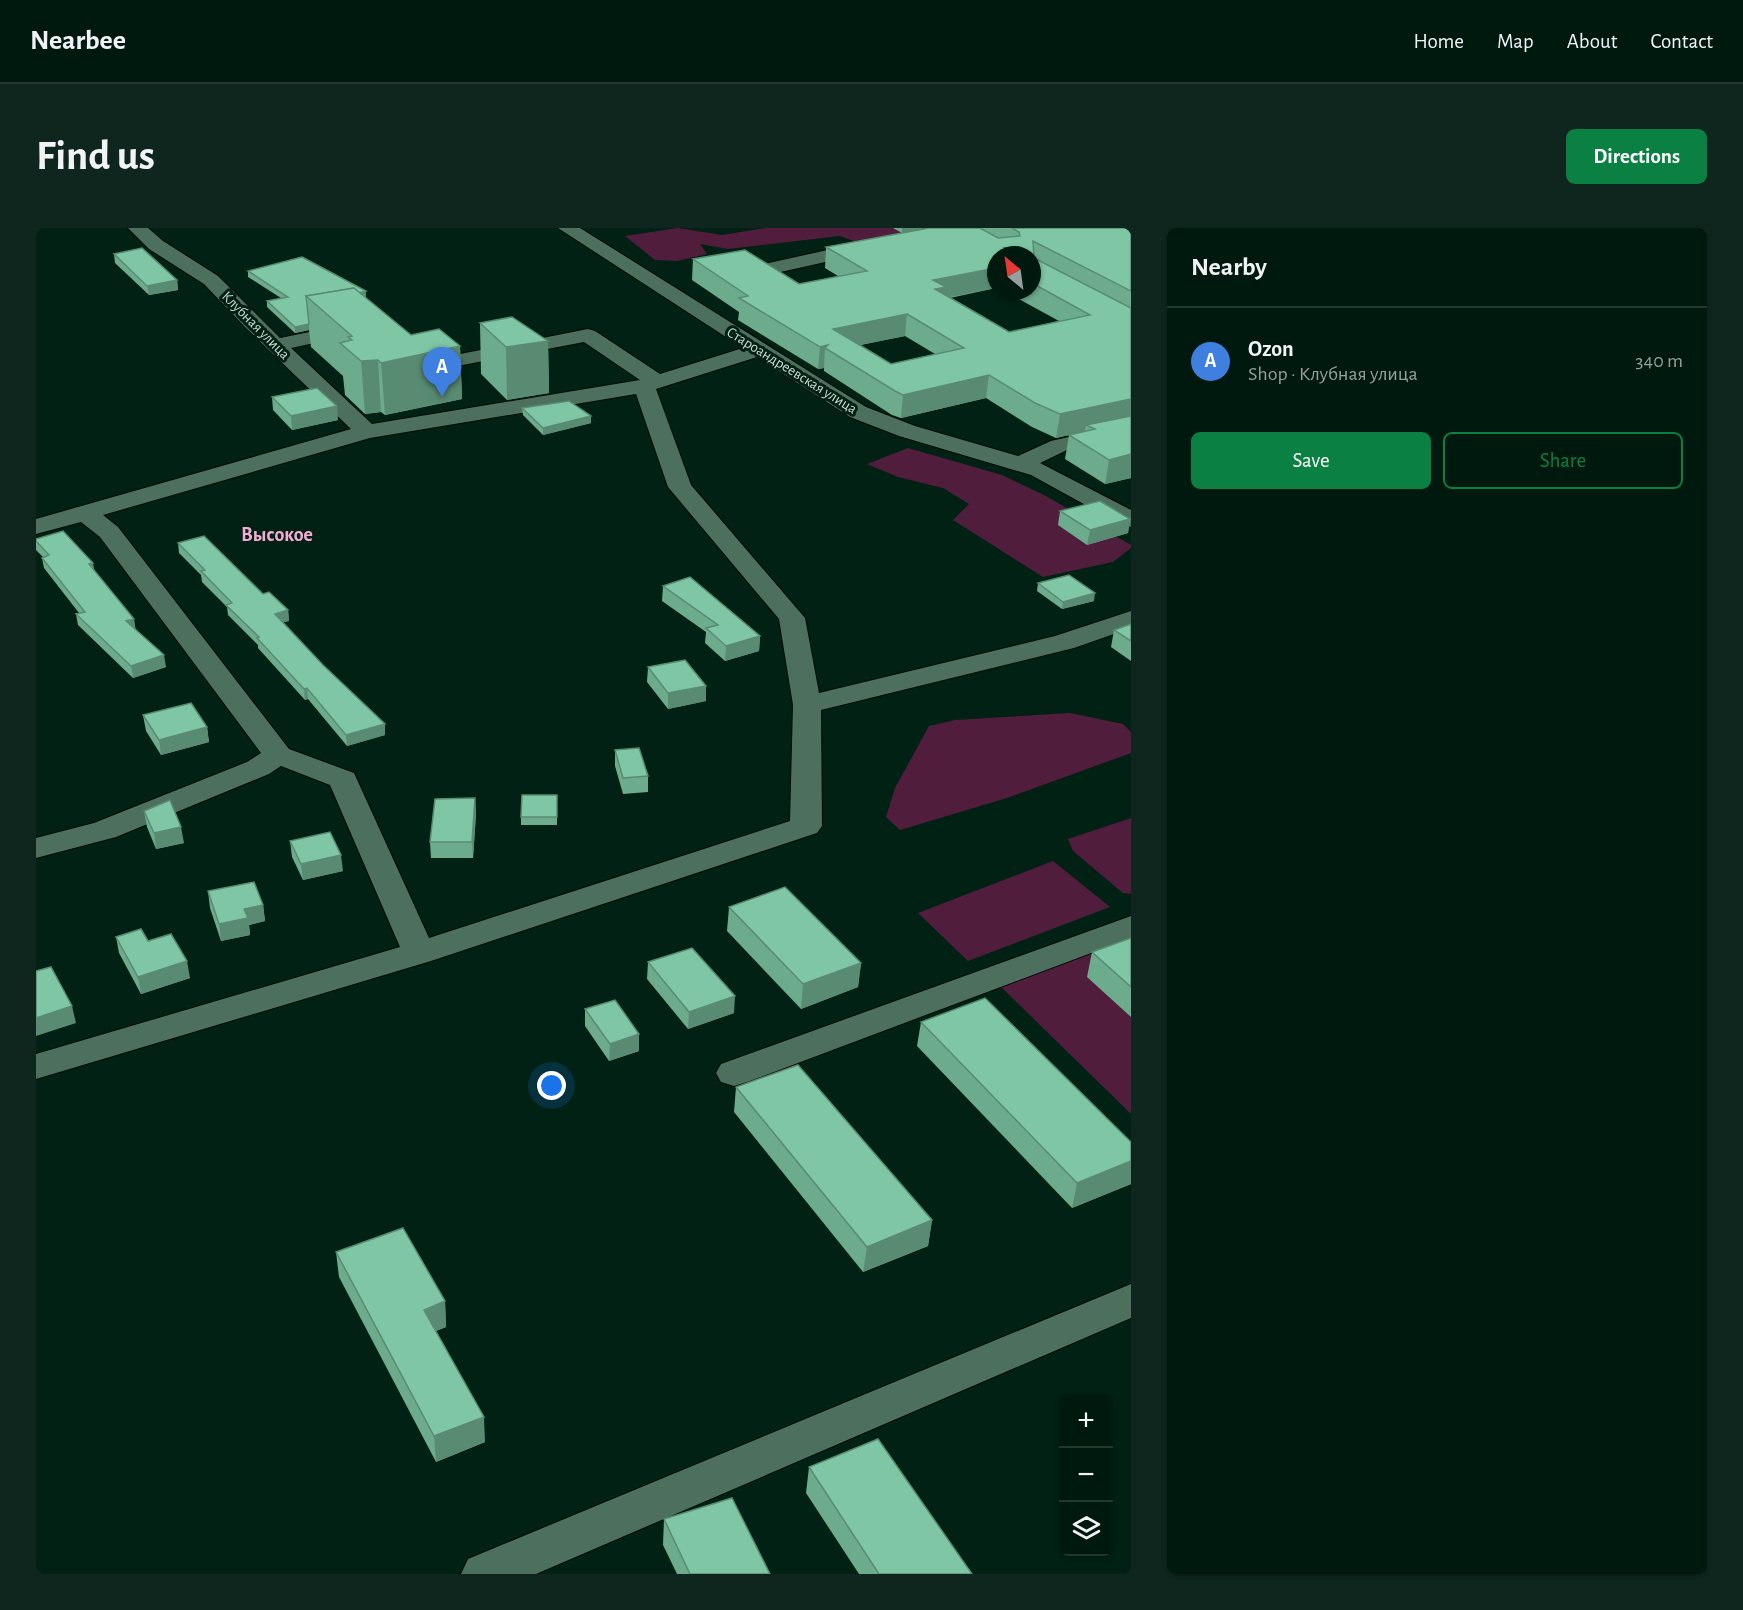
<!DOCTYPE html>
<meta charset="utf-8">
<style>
:root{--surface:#00190f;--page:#0e261d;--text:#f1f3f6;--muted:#95a09e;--line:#22382f;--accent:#0b8043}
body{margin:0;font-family:"Alegreya Sans",sans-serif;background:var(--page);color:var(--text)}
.controls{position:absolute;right:18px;bottom:18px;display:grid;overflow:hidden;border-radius:9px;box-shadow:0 2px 4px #0004}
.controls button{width:54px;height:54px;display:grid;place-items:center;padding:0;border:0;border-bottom:2px solid var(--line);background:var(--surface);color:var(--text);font:30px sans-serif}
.compass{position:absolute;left:951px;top:18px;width:54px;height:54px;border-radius:50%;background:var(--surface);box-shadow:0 2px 4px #0004;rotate:331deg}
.you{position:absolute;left:516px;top:858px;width:21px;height:21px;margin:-15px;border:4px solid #fff;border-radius:50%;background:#1a73e8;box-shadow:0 0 0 9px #1a73e833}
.badge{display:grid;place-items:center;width:39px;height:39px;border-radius:50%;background:var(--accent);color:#fff;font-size:20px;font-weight:700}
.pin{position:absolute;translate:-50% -50px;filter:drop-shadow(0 2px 3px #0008)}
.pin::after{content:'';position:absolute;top:32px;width:21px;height:18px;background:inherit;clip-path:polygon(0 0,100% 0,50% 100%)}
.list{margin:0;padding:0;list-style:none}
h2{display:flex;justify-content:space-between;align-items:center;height:78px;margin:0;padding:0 24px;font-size:26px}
h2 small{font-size:20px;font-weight:400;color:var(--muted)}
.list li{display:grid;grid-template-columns:39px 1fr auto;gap:18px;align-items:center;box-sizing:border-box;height:108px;padding:0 24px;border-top:2px solid var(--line)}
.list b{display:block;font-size:22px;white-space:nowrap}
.list p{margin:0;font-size:20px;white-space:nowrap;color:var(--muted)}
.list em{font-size:20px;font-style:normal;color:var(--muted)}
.actions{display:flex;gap:12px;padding:18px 24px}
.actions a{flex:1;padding:14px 0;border:2px solid var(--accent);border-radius:9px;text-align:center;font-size:21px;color:var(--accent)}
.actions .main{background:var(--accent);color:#fff}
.icon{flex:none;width:33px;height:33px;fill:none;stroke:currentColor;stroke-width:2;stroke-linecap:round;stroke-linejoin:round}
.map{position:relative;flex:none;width:1095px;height:1346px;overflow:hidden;border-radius:9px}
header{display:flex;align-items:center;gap:36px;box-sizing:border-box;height:84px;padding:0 30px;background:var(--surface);border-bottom:2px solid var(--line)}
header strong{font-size:28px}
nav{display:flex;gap:33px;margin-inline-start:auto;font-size:21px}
.intro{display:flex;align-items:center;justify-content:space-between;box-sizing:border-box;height:144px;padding:0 36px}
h1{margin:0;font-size:42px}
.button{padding:15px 27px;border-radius:9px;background:var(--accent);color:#fff;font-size:21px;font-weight:700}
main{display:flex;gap:36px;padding:0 36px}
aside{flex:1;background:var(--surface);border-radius:9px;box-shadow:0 2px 4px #0004}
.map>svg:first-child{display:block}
</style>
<header>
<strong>Nearbee</strong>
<nav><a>Home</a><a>Map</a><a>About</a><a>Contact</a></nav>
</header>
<div class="intro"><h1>Find us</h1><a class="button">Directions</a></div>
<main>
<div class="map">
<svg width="1095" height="1346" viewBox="0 0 1095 1346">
<rect width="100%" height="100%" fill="#002114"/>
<g fill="#511d3c">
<path d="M642 0 686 7 730 0H905L823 15 804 8 692 21 664 16 671 26 641 33 619 32 589 8Z"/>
<path d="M872 220 966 247 1010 268 1095 317V320L1077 334 1007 349 917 292 933 276 907 260 862 249 831 236Z"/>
<path d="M1034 485 1087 496 1095 504V525L971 570 864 602 850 589 859 560 893 498 919 492Z"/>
<path d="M1095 590V666L1087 665 1037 623 1032 611Z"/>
<path d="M1017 633 1074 679 932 733 882 685Z"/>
<path d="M1054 705 1095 714V886L961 755Z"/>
</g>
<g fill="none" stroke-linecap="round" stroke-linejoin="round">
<defs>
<g id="minor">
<path d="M92 0H112L127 13 182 48 244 110 318 95 325 97 328 101 325 105 255 120 336 196 604 152 548 114 395 143 387 142 371 128 375 124 382 122 399 130H404L552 101 559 103 624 146 707 120 522 0H544L830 179 879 198 982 228 1015 213 1095 195V209L1031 222 1004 235 1095 282V299L1086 297 995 247 863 208 814 189 721 129 620 161 655 257 769 390 783 465 1019 408 1095 383V400L1038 420 785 482 786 598 781 605 395 733 0 851V826L364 719 294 557 245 538 233 546 80 609 0 630V610L58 595 211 534 225 525 64 309 45 294 0 306V291L315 201 209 99 168 56 113 21ZM600 166 632 259 743 391 757 477 754 593 393 710 318 545 253 521 82 299 67 287 334 210Z"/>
<path d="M832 13 839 15 841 19 839 23 731 47 721 41 724 37Z"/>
<path d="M1095 688V710L711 854 698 858 685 854 680 845 685 836Z"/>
<path d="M1095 1056V1090L500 1346H425L432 1331Z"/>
</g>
</defs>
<use href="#minor" stroke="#000a03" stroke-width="2"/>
<use href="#minor" fill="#4d705e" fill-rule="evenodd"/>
</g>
<g fill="#6dab8d" fill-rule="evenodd">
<path d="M857 0H1095V250L1069 256 1029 231 1033 207 1020 210 996 199 950 170 865 190 856 187 788 143V140L782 141 702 92 703 84 656 52 657 31 763 56 802 48 789 40 790 19 888 1V0L866 5ZM960 27H996V63H968L1023 93 973 104 914 70 960 60ZM869 108 899 126 855 136 824 117Z"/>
<path d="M78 26 141 52 142 62 113 67 79 35Z"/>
<path d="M212 43 330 69 329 70 375 107 424 118 426 171 349 187 345 184 329 186 309 167 307 148 275 119 273 102 259 105 231 79V73L245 70 212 49Z"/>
<path d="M444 95 512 113 513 165 471 172 445 146Z"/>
<path d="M236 169 302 192 256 202 237 182Z"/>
<path d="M486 180 555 195 507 207 487 187Z"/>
<path d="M1024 283 1094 291 1092 305 1051 317 1022 297Z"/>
<path d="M0 311 59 343 100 402 130 439 97 450 42 397 40 386 43 385 8 340 6 330 7 329 0 322Z"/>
<path d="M142 315 227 366 252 382 253 393 247 394 287 437 349 496V507L311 518 272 471 269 472 222 420V417L192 387 191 379 166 354 165 347 143 325Z"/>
<path d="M1002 355 1058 373 1026 381 1001 363Z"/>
<path d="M627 358 724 408 723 423 689 433 669 415 670 404 626 373Z"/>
<path d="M1095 396V433L1075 419 1078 402Z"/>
<path d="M612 439 670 458V473L632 481 611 454Z"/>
<path d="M107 487 171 499 173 514 125 527 110 503Z"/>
<path d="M579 522 612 548V564L587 566 579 538Z"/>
<path d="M521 567V597H485V589Z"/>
<path d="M439 570 440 586 437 630H395L394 614Z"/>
<path d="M108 583 148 615 120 621 111 599Z"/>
<path d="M254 613 307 643 267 652 256 629Z"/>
<path d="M172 663 227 677 229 693 213 697 214 707 185 713 174 680Z"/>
<path d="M693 679 825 735 822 759 765 781 691 703Z"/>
<path d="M80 709 112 713 154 750 105 766 83 725Z"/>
<path d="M1095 710V789L1051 749 1056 724Z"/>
<path d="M612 734 698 785 652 801 611 751Z"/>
<path d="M549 781 603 806V823L573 833 549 798Z"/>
<path d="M885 794 1095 914V956L1036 980 881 818Z"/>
<path d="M700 859 896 992 892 1018 827 1044 698 884Z"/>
<path d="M300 1024 409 1073 410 1099 400 1103 449 1214 400 1234 303 1049Z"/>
<path d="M773 1239 936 1346H823L770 1265Z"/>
<path d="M628 1291 734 1346H641L627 1317Z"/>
</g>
<g fill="#598b73">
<path d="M866 0H888L866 5Z"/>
<path d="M960 40V60L894 73 897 52Z"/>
<path d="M141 52 142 62 113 67 111 58Z"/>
<path d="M330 63V69L285 79V72Z"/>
<path d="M871 86 869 108 795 123 797 101Z"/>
<path d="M273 96V102L259 105V99Z"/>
<path d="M512 113 513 165 471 172 470 119Z"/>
<path d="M792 117 789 120 788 140 782 141 784 119Z"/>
<path d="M424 118 426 171 349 187 345 135Z"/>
<path d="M342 132 345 184 329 186 325 133Z"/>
<path d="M953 147 950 170 865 190 867 167Z"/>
<path d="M1095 171V194L1050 197 1049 203 1020 210 1024 186Z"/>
<path d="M301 178 302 192 256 202 255 188Z"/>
<path d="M555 188V195L507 207V200Z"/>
<path d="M1095 226V250L1069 256 1073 232Z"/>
<path d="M1094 291 1092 305 1051 317 1054 302Z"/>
<path d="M57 335 59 345 53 336Z"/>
<path d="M1059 365 1058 373 1026 381 1027 374Z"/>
<path d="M252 382 253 393 240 396 239 386Z"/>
<path d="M98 391 100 403 90 393Z"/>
<path d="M724 408 723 423 689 433 690 418Z"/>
<path d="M128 427 130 439 97 450 95 438Z"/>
<path d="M670 458V473L632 481V465Z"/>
<path d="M271 460 272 471 269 472 268 461Z"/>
<path d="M349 496V507L311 518 310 507Z"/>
<path d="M171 499 173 514 125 527 123 512Z"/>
<path d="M439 570 440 586 437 630 436 614Z"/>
<path d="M145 599 148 615 120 621 118 605Z"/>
<path d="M305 627 307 643 267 652 265 636Z"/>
<path d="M227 677 229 693 213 697 214 707 185 713 183 696 208 681Z"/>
<path d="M151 733 154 750 105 766 102 749Z"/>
<path d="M825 735 822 759 765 781 767 756Z"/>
<path d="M699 768 698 785 652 801 653 784Z"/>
<path d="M36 778 40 795 0 808V790Z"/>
<path d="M603 806V823L573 833 574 816Z"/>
<path d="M1095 933V956L1036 980 1041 955Z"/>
<path d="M896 992 892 1018 827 1044 831 1019Z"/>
<path d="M409 1073 410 1099 390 1107 388 1082Z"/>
<path d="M448 1189 449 1214 400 1234 398 1208Z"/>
</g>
<g fill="#7fc7a4" stroke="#598b73" stroke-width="1.5" fill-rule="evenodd">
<path d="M893 0H944L962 10 984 8 983 4 976 0H1095V63L997 13 998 30 1095 80V171L1024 186 999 175 953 147 867 167 859 163 789 120 792 117 784 119 703 70 712 68 657 31 709 22 763 56 831 43 790 19ZM960 27H996V55L1054 87 973 104 899 61 910 59 897 52 960 40ZM871 86 928 120 855 136 797 101Z"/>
<path d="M106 20 141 52 111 58 78 26Z"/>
<path d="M266 29 330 63 323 65 318 60 270 68 273 96 259 99 231 73 252 69 212 43Z"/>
<path d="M318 60 375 107 403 101 424 118 345 135 342 132 325 133 304 115 316 112 312 109 316 108 270 68Z"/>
<path d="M476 89 512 113 470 119 444 95Z"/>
<path d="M281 160 301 178 255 188 236 169Z"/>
<path d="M533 173 555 188 507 200 486 180Z"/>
<path d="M1095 188V226L1073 232 1033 207 1059 201 1050 197Z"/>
<path d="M1064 273 1094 291 1054 302 1024 283Z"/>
<path d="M27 303 57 335 53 336 98 391 90 393 128 427 95 438 40 386 49 384 6 330 13 327 0 313V311Z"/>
<path d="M168 308 227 366 233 364 252 382 239 386 287 437 349 496 310 507 271 460 268 461 221 410 223 409 190 377 196 375 165 343 169 342 142 315Z"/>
<path d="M1033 347 1059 365 1027 374 1002 355Z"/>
<path d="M654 349 724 408 690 418 670 400 682 397 627 358Z"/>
<path d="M1095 396V413L1078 402Z"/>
<path d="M649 432 670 458 632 465 612 439Z"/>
<path d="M155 475 171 499 123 512 107 487Z"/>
<path d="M603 520 612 548 587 550 579 522Z"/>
<path d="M486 567H521V589H485Z"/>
<path d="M439 570 436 614H394L399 571Z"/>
<path d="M134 572 145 599 118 605 108 583Z"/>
<path d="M294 604 305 627 265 636 254 613Z"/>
<path d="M218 654 227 677 208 681 212 690 183 696 172 663Z"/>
<path d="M749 659 825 735 767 756 693 679Z"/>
<path d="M105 701 112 713 135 706 151 733 102 749 80 709Z"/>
<path d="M1095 710V759L1056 724Z"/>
<path d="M656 720 699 768 653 784 612 734Z"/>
<path d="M15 739 36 778 0 790V743Z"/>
<path d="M949 770 1095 914V933L1041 955 885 794Z"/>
<path d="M579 772 603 806 574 816 549 781Z"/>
<path d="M762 837 896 992 831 1019 700 859Z"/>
<path d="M367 1000 409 1073 388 1082 448 1189 398 1208 300 1024Z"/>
<path d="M842 1211 936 1346H843L773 1239Z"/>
<path d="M696 1270 734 1346H654L628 1291Z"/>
</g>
<g text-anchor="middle" stroke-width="6" stroke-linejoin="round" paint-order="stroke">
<g font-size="15" fill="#cbddd3" stroke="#002114">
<text transform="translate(220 97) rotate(45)" y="5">Клубная улица</text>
<text transform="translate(756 142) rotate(32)" y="5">Староандреевская улица</text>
</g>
<g font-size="20" font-weight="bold" fill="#f6abd3" stroke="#002114">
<text x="241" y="313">Высокое</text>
</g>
</g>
</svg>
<div class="controls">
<button>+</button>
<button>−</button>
<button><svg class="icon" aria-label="layers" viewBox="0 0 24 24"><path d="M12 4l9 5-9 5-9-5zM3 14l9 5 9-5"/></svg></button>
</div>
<svg class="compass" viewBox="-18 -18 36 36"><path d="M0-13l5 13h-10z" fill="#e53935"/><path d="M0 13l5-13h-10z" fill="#95a09e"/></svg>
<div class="you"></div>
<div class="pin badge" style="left:406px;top:169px;background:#3f7fe0">A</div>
</div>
<aside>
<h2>Nearby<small></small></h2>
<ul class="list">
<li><span class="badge" style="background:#3f7fe0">A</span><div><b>Ozon</b><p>Shop · Клубная улица</p></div><em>340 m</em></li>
</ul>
<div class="actions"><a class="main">Save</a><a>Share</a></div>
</aside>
</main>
